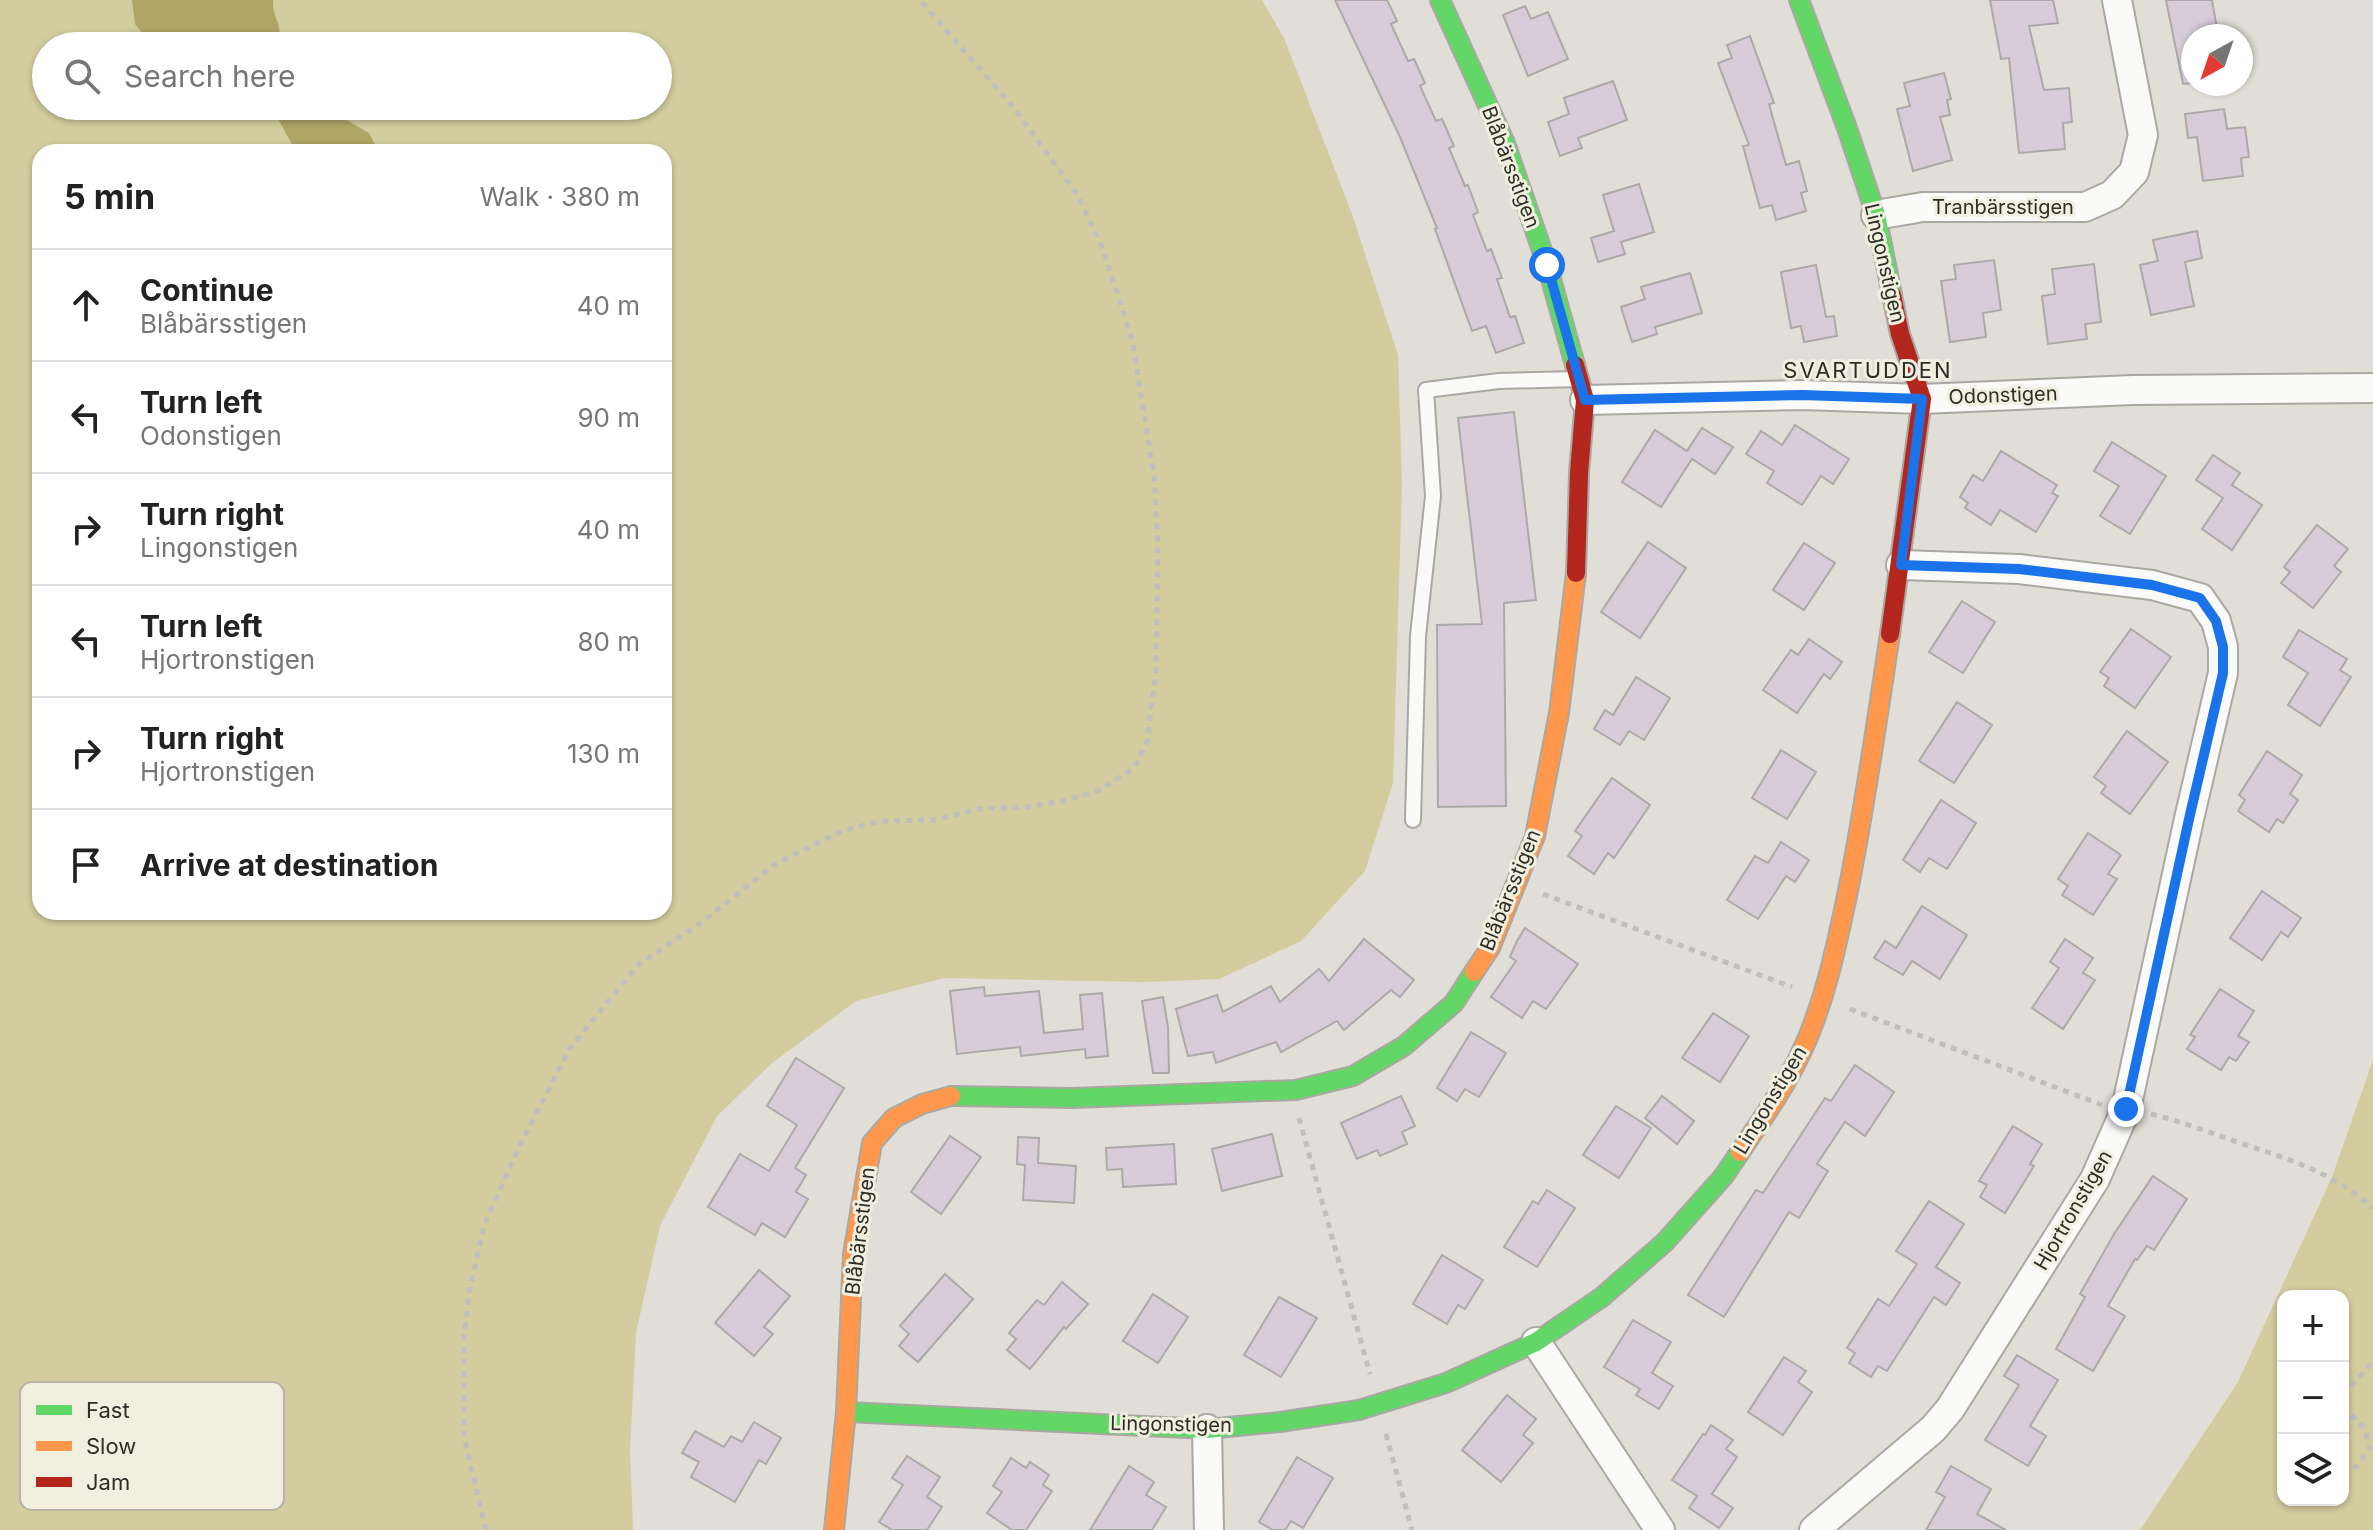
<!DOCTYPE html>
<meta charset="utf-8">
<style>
:root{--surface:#fff;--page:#f2f2f2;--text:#222;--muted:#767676;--line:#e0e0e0}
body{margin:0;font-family:Inter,sans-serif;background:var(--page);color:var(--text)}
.controls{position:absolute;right:24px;bottom:24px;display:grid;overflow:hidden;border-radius:16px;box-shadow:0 2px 6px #0004}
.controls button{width:72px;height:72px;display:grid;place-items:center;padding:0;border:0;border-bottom:2px solid var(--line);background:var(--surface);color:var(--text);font:40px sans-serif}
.compass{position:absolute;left:2181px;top:24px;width:72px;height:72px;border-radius:50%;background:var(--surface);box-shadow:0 2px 6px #0004;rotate:220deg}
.stop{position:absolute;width:24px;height:24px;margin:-18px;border:6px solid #1a73e8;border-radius:50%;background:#fff}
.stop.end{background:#1a73e8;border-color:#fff;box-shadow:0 2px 8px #0008}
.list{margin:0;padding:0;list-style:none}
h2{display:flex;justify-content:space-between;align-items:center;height:104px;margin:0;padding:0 32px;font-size:34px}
h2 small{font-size:26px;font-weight:400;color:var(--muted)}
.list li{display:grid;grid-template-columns:52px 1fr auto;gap:24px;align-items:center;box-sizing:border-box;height:112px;padding:0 32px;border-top:2px solid var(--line)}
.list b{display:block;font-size:30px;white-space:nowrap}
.list p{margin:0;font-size:26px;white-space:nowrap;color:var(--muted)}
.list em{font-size:26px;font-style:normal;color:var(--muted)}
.icon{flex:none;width:44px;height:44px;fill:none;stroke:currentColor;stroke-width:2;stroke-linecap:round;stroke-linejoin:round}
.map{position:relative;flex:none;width:2373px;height:1530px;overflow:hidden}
.search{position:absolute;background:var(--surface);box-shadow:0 2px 6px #0004;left:32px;top:32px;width:640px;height:88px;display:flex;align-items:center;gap:20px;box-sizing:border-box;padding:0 28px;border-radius:44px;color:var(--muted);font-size:30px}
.panel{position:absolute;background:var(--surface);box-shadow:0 2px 6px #0004;left:32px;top:144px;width:640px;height:776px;border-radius:24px}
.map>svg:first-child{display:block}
</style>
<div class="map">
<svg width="2373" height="1530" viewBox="0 0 2373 1530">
<rect width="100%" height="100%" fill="#e0ded6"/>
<g fill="#d2cc9e" fill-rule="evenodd">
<path d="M0 0H1262L1284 38 1352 214 1398 355 1402 484 1393 783 1365 871 1301 941 1219 979 1144 982 944 978 856 1001 772 1063 717 1116 660 1226 636 1333 630 1450 633 1530H0ZM46 46H658V106H46ZM40 152H664V912H40Z"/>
<path d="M2373 1060V1530H2140L2238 1382 2332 1177ZM2283 1296H2343V1500H2283Z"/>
</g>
<g fill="#aea566">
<path d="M132 0H273C272 21 284 21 278 46H152L135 24Z"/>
<path d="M266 106H322L369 133 379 152H296L275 113Z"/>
</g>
<g fill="#d7ccd7" stroke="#acaaa9" stroke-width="2">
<path d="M1335 0H1387L1397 21 1391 24 1408 61 1414 59 1425 83 1420 86 1436 121 1442 119 1454 146 1449 148 1465 186 1468 185 1478 212 1473 215 1487 251 1491 249 1502 278 1497 279 1510 317 1515 316 1524 343 1496 353 1486 326 1472 331 1435 229 1437 228 1400 137Z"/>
<path d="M1990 0H2053L2058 23 2029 26 2044 90 2069 88 2072 122 2063 123 2065 149 2019 153 2009 58 2001 59Z"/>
<path d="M2166 0H2212L2218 34 2193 36V83L2183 84Z"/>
<path d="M1525 6 1531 19 1548 12 1568 59 1528 76 1503 15Z"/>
<path d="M1750 36 1774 103 1769 104 1786 165 1799 161 1807 191 1801 193 1806 211 1776 220 1772 205 1760 208 1743 146 1749 145 1718 63 1732 58 1727 45Z"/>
<path d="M1944 73 1951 99 1947 100 1950 115 1940 117 1952 160 1913 171 1897 109 1910 106 1904 83Z"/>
<path d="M1613 81 1627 120 1578 138 1582 148 1560 156 1548 122 1569 114 1564 98Z"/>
<path d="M2224 109 2227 129 2245 127 2249 157 2241 158 2243 176 2203 181 2197 137 2188 138 2185 114Z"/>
<path d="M1639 184 1654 232 1621 242 1625 254 1598 262 1591 238 1614 231 1603 195Z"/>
<path d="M2197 231 2202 258 2185 262 2194 306 2151 315 2140 265 2158 261 2153 240Z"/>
<path d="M1994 260 2001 310 1983 313 1986 337 1950 342 1941 281 1956 279 1954 265Z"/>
<path d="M2094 264 2101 322 2085 324 2087 339 2048 344 2042 296 2055 294 2052 269Z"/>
<path d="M1816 265 1826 317 1834 316 1837 336 1804 342 1801 326 1791 328 1781 272Z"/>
<path d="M1690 273 1702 313 1655 327 1657 334 1632 342 1621 307 1645 299 1641 287Z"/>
<path d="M1514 412 1536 600 1504 603 1506 806 1438 807 1437 625 1482 624 1458 418Z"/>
<path d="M1795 425 1849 459 1833 484 1821 476 1802 505 1767 483 1774 471 1746 454 1761 431 1782 445Z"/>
<path d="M1702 428 1733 447 1715 474 1692 459 1661 507 1622 482 1655 430 1687 451Z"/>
<path d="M2112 442 2166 476 2130 534 2100 516 2119 486 2094 471Z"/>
<path d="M2001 451 2057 485 2052 493 2058 496 2036 532 2000 510 1991 525 1965 508 1968 503 1960 497 1973 475 1983 481Z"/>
<path d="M2213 455 2240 473 2232 485 2262 505 2232 550 2202 529 2223 498 2196 480Z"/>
<path d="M2317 525 2348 549 2334 566 2341 572 2313 608 2281 583 2290 572 2284 567Z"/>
<path d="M1648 542 1686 568 1640 638 1601 612Z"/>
<path d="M1804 543 1835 563 1804 610 1773 590Z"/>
<path d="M1962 601 1995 622 1963 673 1929 652Z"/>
<path d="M2131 629 2171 657 2135 708 2104 686 2109 678 2100 672Z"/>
<path d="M2299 630 2347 659 2340 670 2351 677 2320 726 2288 705 2308 673 2283 657Z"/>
<path d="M1809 639 1842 662 1830 679 1824 674 1797 713 1763 690 1791 650 1798 655Z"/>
<path d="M1636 677 1670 698 1644 740 1629 731 1620 745 1594 729 1605 710 1613 715Z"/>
<path d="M1957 702 1992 725 1954 783 1919 761Z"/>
<path d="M2127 731 2168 762 2130 814 2101 793 2106 786 2094 777Z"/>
<path d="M1781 750 1816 772 1787 819 1752 798Z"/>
<path d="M2267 751 2302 775 2290 794 2298 800 2283 823 2277 819 2269 832 2238 811 2245 800 2239 795Z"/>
<path d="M1612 778 1650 805 1614 858 1608 853 1594 874 1568 856 1582 836 1575 831Z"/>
<path d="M1941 800 1976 823 1947 869 1929 858 1920 872 1903 860Z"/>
<path d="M2088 833 2121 855 2108 874 2117 879 2093 915 2062 895 2068 886 2058 879Z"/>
<path d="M1781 842 1809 860 1795 882 1786 876 1758 919 1727 900 1755 856 1768 863Z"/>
<path d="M2262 891 2301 918 2288 937 2281 932 2262 960 2230 938Z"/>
<path d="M1922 906 1967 935 1940 979 1912 961 1903 975 1874 958 1885 941 1896 948Z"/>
<path d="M1525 928 1578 964 1546 1009 1533 1001 1522 1018 1491 997 1516 961 1510 957 1517 941Z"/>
<path d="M1364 939 1414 980 1400 997 1391 990 1344 1030 1337 1021 1281 1052 1276 1042 1216 1063 1213 1052 1188 1056 1176 1009 1217 995 1223 1012 1271 986 1280 1002 1319 969 1329 981Z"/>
<path d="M2065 939 2093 958 2083 973 2095 980 2063 1029 2032 1008 2059 968 2050 962Z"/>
<path d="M984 987 985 996 1039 991 1044 1033 1083 1029 1080 995 1102 993 1108 1056 1086 1058 1085 1049 1021 1056 1020 1047 957 1054 950 991Z"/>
<path d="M2220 989 2254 1011 2238 1036 2249 1042 2236 1061 2229 1057 2221 1070 2187 1049 2195 1037 2190 1035Z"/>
<path d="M1163 997 1168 1027 1169 1073H1153L1142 1001Z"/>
<path d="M1713 1013 1749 1036 1720 1082 1682 1058Z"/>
<path d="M1471 1032 1506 1053 1479 1097 1465 1089 1457 1101 1437 1088Z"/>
<path d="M796 1058 844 1088 795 1168 806 1175 796 1192 808 1199 785 1237 762 1223 755 1235 708 1207 740 1154 769 1171 797 1125 767 1106Z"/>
<path d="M1855 1065 1894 1092 1865 1136 1845 1122 1817 1164 1828 1171 1799 1218 1789 1212 1724 1317 1688 1295 1756 1190 1763 1193 1825 1098 1831 1101Z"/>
<path d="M1401 1096 1415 1126 1402 1132 1407 1144 1380 1156 1377 1150 1357 1159 1341 1123Z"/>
<path d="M1662 1096 1694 1121 1677 1144 1645 1118Z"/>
<path d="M1616 1106 1651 1128 1619 1178 1583 1155Z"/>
<path d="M2013 1126 2042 1144 2030 1164 2034 1166 2005 1213 1980 1197 1987 1185 1979 1181Z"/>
<path d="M1272 1134 1282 1176 1222 1191 1212 1149Z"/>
<path d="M950 1136 981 1157 941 1214 911 1192Z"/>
<path d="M1018 1137 1039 1138 1038 1163 1076 1166 1074 1203 1023 1200 1025 1165 1017 1164Z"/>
<path d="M1174 1144 1176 1184 1123 1187 1122 1169 1107 1170 1106 1148Z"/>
<path d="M2153 1176 2187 1199 2154 1250 2147 1246 2137 1260 2135 1259 2108 1306 2125 1316 2093 1371 2056 1349 2085 1297 2080 1294 2114 1234Z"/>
<path d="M1547 1190 1575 1208 1537 1267 1504 1247 1533 1201 1538 1204Z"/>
<path d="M1929 1201 1964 1224 1936 1267 1960 1283 1946 1305 1934 1297 1887 1371 1878 1366 1871 1377 1849 1363 1855 1353 1847 1348 1878 1299 1889 1306 1917 1264 1896 1251Z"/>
<path d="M1442 1255 1483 1280 1465 1309 1458 1305 1447 1324 1413 1304Z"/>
<path d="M759 1270 790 1296 764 1327 773 1334 754 1356 715 1323Z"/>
<path d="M945 1274 973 1299 918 1362 899 1346 909 1334 900 1326Z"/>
<path d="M1062 1282 1088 1304 1066 1329 1064 1327 1030 1369 1007 1350 1016 1339 1009 1333 1037 1300 1044 1305Z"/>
<path d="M1153 1294 1188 1317 1158 1363 1123 1341Z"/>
<path d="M1279 1297 1317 1318 1281 1377 1244 1355Z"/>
<path d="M1633 1320 1671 1342 1652 1373 1673 1386 1659 1409 1636 1395 1640 1389 1604 1367Z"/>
<path d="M2017 1355 2058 1380 2030 1426 2046 1436 2028 1466 1985 1440 2019 1385 2004 1376Z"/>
<path d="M1784 1357 1806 1371 1798 1382 1812 1392 1783 1435 1748 1412Z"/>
<path d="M1507 1395 1536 1419 1523 1435 1533 1443 1501 1482 1462 1450Z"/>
<path d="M754 1422 781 1438 766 1464 759 1460 735 1502 691 1477 699 1462 682 1453 695 1431 724 1447 731 1436 742 1442Z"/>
<path d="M1711 1425 1733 1440 1726 1449 1737 1457 1712 1494 1733 1508 1719 1528 1689 1508 1697 1496 1672 1480 1703 1434 1705 1435Z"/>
<path d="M907 1456 940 1477 927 1497 942 1507 927 1530H892L879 1522 903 1485 892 1478Z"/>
<path d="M1297 1457 1333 1478 1303 1528 1291 1521 1285 1530H1273L1259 1522Z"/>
<path d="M1011 1458 1026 1468 1030 1462 1049 1475 1043 1485 1052 1491 1026 1530H1012L987 1513 1002 1492 993 1486Z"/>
<path d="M1129 1466 1154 1482 1146 1495 1166 1507 1152 1530H1090Z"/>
<path d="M1951 1466 1991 1489 1977 1514 2006 1530H1926L1945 1497 1936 1492Z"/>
</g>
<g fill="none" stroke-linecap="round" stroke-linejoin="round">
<defs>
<path id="lane" d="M1413 820 1418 636 1433 496 1426 390 1499 381 1579 379"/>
<g id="street">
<path d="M1876 215 1923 207H2085L2112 195 2134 172 2143 135 2117 0"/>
<path d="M1585 400 1802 395 1922 399 2133 390 2373 388"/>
<path d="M1536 1342 1660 1530"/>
<path d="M1207 1429 1209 1530"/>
<path d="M1814 1530 1933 1429 1950 1409 2095 1179 2126 1109 2189 819 2223 673V647L2216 621 2200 598 2152 585 2019 569 1901 565"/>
</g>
<g id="fast">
<path d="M1440 0 1505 143 1547 265 1575 365"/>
<path d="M1799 0 1847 128 1876 215 1892 295"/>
<path d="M951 1096 1072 1098 1296 1090 1353 1076 1404 1046 1454 1003 1474 972"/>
<path d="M846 1412 1207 1429 1280 1422 1359 1410 1446 1383 1536 1342 1602 1297 1665 1242 1723 1177 1740 1152"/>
</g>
<g id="slow">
<path d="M1474 972 1490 948 1535 836 1559 713 1576 573"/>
<path d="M1740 1152C1760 1122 1782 1092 1798 1059 1824 1007 1836 948 1848 891 1865 806 1877 720 1890 634"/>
<path d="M834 1530 846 1412 853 1254 872 1143 894 1118 922 1104 951 1096"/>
</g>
<g id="jam">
<path d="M1575 365 1585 400 1579 473 1576 573"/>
<path d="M1890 634 1922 399 1900 334 1892 295"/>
</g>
</defs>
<use href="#lane" stroke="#aaa8a2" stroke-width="18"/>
<use href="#street" stroke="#aaa8a2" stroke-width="32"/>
<use href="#fast" stroke="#aaa8a2" stroke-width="22"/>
<use href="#slow" stroke="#aaa8a2" stroke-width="22"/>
<use href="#jam" stroke="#aaa8a2" stroke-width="22"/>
<g stroke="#bfbfbd" stroke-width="5" stroke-dasharray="6 6" stroke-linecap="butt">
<path d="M1543 894 1792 987"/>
<path d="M1850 1009 2102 1105"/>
<path d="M2151 1114C2177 1120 2203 1130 2228 1139 2282 1157 2330 1170 2373 1208"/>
<path d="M1299 1118 1370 1374"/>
<path d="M2343 1395 2373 1362"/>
<path d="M2343 1406 2364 1428 2370 1448 2356 1467 2343 1472"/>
<path d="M1386 1434 1412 1530"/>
<path d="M486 1530 464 1437V1337L469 1294 482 1234 488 1216 523 1139 570 1048 638 965 702 922 775 864 842 831 881 821 934 820 979 809 1027 807 1064 801 1100 790 1134 768 1147 741 1156 671 1158 543 1154 477 1132 339 1103 249 1077 194 1014 108 920 0"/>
</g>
<use href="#lane" stroke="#fafaf9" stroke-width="14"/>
<use href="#street" stroke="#fafaf9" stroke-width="28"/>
<use href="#fast" stroke="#63d668" stroke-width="18"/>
<use href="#slow" stroke="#ff974d" stroke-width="18"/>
<use href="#jam" stroke="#b3261e" stroke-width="18"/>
</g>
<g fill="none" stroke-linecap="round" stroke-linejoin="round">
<path stroke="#1a73e8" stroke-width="10" d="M1547 265 1585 400 1802 395 1922 399 1901 565 2019 569 2152 585 2200 598 2216 621 2223 647V673L2189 819 2126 1109"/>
</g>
<g text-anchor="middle" stroke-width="6" stroke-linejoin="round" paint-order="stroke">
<g font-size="20" fill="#2e2d27" stroke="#f1efdf">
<text transform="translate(1511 167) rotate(69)" y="7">Blåbärsstigen</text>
<text x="2003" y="214">Tranbärsstigen</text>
<text transform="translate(1885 263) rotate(77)" y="7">Lingonstigen</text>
<text transform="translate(2003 395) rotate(-2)" y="7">Odonstigen</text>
<text transform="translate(1510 890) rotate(-68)" y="7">Blåbärsstigen</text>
<text transform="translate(1770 1100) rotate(-59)" y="7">Lingonstigen</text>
<text transform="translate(2073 1210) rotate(-60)" y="7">Hjortronstigen</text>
<text transform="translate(860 1231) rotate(-83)" y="7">Blåbärsstigen</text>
<text transform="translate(1171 1424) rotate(1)" y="7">Lingonstigen</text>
</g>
<g font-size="22" letter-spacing="2" fill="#2e2d27" stroke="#f1efdf">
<text x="1868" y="378">SVARTUDDEN</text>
</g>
</g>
<rect x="20" y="1382" width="264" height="128" rx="12" fill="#f1efdf" stroke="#b6b5a8" stroke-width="2"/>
<rect x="36" y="1405" width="36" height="10" fill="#63d668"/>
<rect x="36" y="1441" width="36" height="10" fill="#ff974d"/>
<rect x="36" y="1477" width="36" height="10" fill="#b3261e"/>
<g font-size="22" fill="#2e2d27">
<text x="86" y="1418">Fast</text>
<text x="86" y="1454">Slow</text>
<text x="86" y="1490">Jam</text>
</g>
</svg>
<div class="controls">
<button>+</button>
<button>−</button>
<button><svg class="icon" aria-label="layers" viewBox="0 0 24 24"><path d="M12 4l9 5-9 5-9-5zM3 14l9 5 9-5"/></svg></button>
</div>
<svg class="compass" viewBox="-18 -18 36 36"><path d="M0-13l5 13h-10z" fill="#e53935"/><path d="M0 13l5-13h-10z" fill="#767676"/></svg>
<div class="stop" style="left:1547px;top:265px"></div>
<div class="stop end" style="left:2126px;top:1109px"></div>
<div class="search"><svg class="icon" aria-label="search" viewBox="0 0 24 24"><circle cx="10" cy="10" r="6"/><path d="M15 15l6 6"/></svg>Search here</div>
<section class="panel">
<h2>5 min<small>Walk · 380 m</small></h2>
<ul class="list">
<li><svg class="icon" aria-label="ahead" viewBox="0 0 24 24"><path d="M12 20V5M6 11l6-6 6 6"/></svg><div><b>Continue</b><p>Blåbärsstigen</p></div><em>40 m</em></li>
<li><svg class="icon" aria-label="left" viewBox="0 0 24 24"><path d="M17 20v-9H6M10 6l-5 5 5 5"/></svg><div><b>Turn left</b><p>Odonstigen</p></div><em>90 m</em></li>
<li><svg class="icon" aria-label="right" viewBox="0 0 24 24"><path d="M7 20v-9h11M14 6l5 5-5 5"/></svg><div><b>Turn right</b><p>Lingonstigen</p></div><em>40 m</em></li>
<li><svg class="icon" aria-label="left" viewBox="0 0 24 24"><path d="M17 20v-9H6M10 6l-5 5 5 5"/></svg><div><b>Turn left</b><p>Hjortronstigen</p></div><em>80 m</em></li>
<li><svg class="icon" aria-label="right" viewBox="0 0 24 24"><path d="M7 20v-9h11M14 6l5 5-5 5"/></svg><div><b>Turn right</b><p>Hjortronstigen</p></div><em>130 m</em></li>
<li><svg class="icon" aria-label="arrive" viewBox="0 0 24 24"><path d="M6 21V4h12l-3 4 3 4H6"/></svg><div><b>Arrive at destination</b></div></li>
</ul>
</section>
</div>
